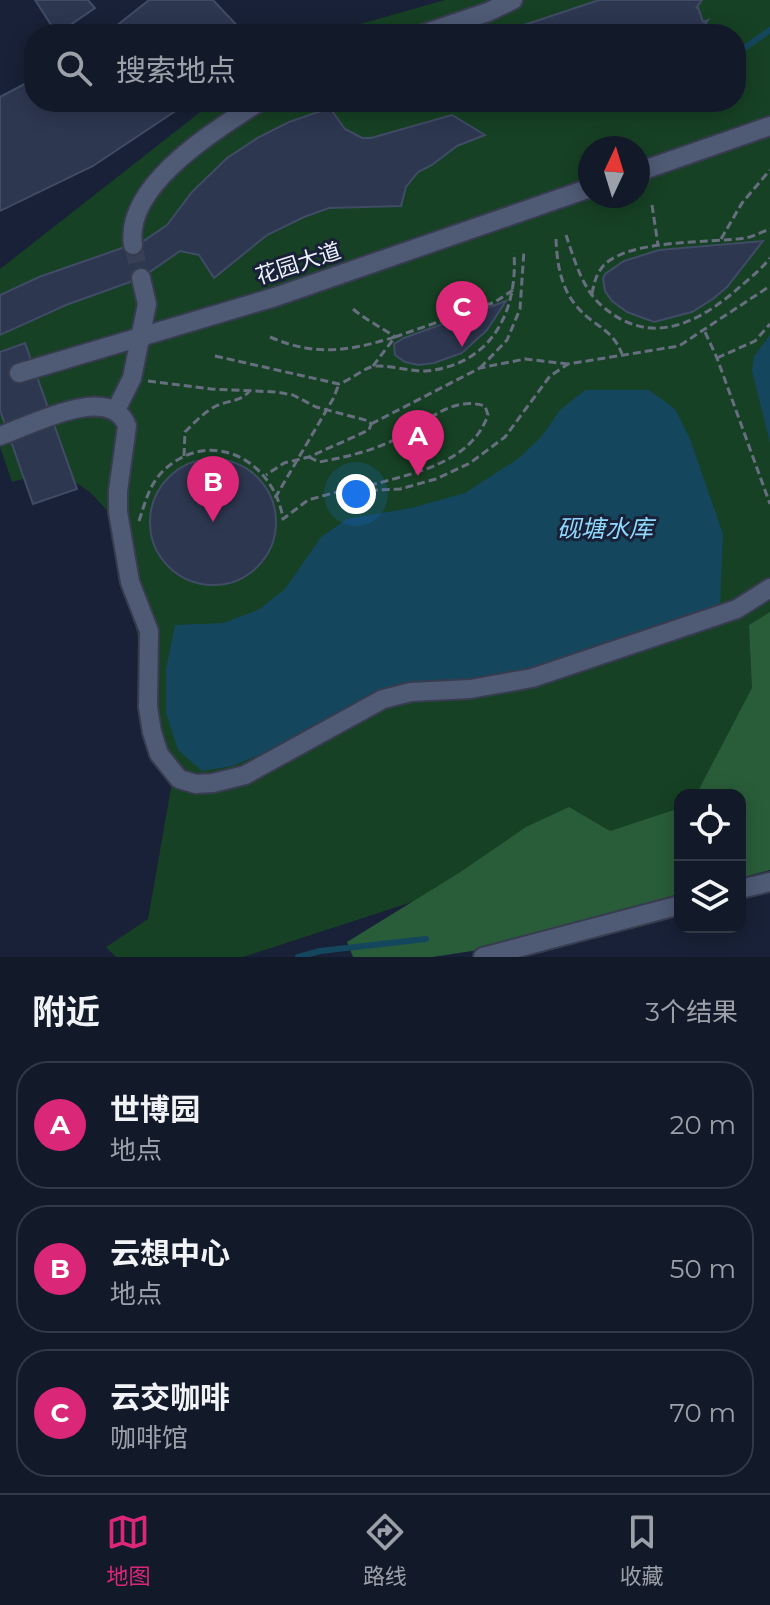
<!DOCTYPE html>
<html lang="zh">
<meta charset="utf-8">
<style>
:root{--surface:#121929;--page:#1b2231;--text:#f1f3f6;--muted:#9ca0a8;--line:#313846;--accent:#db2777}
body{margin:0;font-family:Montserrat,"Noto Sans SC",sans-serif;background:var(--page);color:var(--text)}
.controls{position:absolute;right:24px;bottom:24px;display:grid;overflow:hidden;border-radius:16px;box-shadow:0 4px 20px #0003}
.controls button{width:72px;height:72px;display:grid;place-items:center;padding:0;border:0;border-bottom:2px solid var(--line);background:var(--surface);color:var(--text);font:40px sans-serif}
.compass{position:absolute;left:578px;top:136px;width:72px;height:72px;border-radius:50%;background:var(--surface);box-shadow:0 4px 20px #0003;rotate:4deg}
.you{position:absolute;left:356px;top:494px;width:28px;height:28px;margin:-20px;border:6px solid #fff;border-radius:50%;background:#1a73e8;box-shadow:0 0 0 12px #1a73e833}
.badge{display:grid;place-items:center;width:52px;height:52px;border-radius:50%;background:var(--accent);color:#fff;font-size:26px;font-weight:700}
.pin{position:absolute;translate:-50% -66px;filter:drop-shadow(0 2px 4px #0008)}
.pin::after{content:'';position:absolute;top:42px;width:28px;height:24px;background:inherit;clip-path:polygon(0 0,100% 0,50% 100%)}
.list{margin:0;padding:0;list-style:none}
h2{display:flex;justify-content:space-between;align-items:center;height:104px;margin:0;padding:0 32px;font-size:34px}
h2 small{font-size:26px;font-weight:400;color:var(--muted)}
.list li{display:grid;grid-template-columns:52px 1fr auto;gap:24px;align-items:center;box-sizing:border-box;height:128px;margin:0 16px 16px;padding:0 16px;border:2px solid var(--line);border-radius:32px}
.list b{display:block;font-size:30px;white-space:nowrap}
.list p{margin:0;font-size:26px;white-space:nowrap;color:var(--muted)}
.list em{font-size:26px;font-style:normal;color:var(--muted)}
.icon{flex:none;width:44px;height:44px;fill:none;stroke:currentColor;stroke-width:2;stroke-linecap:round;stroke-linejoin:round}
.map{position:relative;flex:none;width:770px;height:957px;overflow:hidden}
.search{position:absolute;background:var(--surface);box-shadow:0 4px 20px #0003;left:24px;right:24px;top:24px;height:88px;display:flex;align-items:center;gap:20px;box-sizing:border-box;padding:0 28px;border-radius:32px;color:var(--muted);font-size:30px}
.sheet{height:536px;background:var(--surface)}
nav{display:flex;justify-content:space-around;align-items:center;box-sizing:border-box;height:112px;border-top:2px solid var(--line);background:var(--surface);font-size:22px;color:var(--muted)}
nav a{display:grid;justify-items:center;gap:4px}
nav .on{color:var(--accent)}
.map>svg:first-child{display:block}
</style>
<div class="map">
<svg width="770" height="957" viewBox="0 0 770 957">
<rect width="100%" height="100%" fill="#182137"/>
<path fill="#164124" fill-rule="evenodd" d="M445 0H770V738L727 795H680V820L559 854 243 957H116L106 947 148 919 171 788 111 515 91 493 58 470 12 482 0 447V269L213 102H736V34H337L353 26ZM590 148H638V196H590Z"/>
<g fill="#295d39">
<path d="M770 612V870L740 878V795H696L752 688 749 625Z"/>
<path d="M569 807 610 831 680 808V894L472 951 432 957H353L347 942 459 873 526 827Z"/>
</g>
<g fill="#14475d">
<path d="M770 335V443L752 371 754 356Z"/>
<path d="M585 390H649L675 409 690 439 723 534 720 606 494 684H404L374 694 291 742 232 766 202 771 178 750 166 713V669L175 625 223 623 258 610 285 589 321 537 347 519 411 508 465 493 519 458 542 436 560 410Z"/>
</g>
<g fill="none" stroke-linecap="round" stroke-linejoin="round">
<g stroke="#14475d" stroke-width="6">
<path d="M736 54 770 30"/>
<path d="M514 102C544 111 568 108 599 102"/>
<path d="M298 957 320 951 426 939"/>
</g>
</g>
<g fill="#2d3750" stroke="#404b65" stroke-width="2">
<path d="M35 0H88L95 8 57 34Z"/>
<path d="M149 0H213L245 34H106Z"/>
<path d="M599 0H702L696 8 698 7 703 22 708 20 698 34H497Z"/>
<path d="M34 79V102H189L93 166 0 211V97Z"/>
<path d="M330 108 345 129 362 138H371L452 115 485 135 457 146 432 165 418 172 406 187 401 206 329 208 304 217 267 235 214 278 199 255 180 251 141 278 66 305 0 335V295L39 277 145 240 167 225 192 192 227 158 259 137 289 122Z"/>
<path d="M763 241 727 287 713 299 692 312 654 322 627 312 612 301 605 291 603 279 605 274 624 261 659 250Z"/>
<path d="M506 301 487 330 462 353 434 363 418 365 405 362 395 355 394 344 404 338Z"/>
<path d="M25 343 77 489 33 504 0 410V352Z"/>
<circle cx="213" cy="522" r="63"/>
</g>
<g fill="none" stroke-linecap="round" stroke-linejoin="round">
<path stroke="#384055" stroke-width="18" stroke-dasharray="18 9" stroke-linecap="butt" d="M133 245 141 278"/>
<defs>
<g id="minor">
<path d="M423 34 488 12 513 0"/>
<path d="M638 172 770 126"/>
<path d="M133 245C124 185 216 130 259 102"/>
<path d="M19 373 275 297 590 188"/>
<path d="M116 410 132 378 145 314 147 304 141 278"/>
<path d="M0 436C31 425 111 382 127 426L118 491V512L130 582 149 631 148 707 152 732 159 754 179 779 196 784 213 783 245 775 383 699 411 692 470 689 532 678 737 609 770 588"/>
<path d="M740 889 770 882"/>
<path d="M483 957 680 905"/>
</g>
</defs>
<use href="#minor" stroke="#373c4f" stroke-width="22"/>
<g stroke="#676e80" stroke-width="3" stroke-dasharray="8 4" stroke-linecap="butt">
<path d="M652 205 658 245"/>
<path d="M566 235C574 258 582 289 602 306 648 346 693 326 734 292 746 281 760 271 770 258"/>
<path d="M556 239C557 264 561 290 579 309 596 328 612 328 622 354"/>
<path d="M721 239 742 203 770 170"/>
<path d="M592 294C594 283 596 274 604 265 630 239 710 243 746 238 754 236 762 232 770 229"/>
<path d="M353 309C366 320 381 327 395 337"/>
<path d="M705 332 717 358 770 504"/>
<path d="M270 337C316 357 349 351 395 337"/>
<path d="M215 356 339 384C350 380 360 371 371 367 383 363 411 372 426 371 491 365 518 312 514 253"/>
<path d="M717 358 755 341 770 324"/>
<path d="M373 366 395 337 495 302 513 290"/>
<path d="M480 368 507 340 520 309 524 250"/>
<path d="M148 381 211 389 277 392 293 395 316 407 369 421 371 424 369 430 309 457 284 463 266 475"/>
<path d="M371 424 480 368 525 359 568 364"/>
<path d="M184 456 185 432C194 423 204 412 216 406 228 400 242 402 250 390"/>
<path d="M309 457 319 462C346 457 373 451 398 438 426 424 450 395 485 406L488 415C469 468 404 474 358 489"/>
<path d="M139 521C145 503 149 485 163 471 210 426 274 460 283 519L308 500 337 492 400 489 436 479 470 463 505 437 550 376 568 364 679 346 770 286"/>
</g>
<use href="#minor" stroke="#4f5a75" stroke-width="18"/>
<path stroke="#676e80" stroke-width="3" stroke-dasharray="8 4" stroke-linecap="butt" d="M275 498 333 399 339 384"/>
</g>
<g text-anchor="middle" stroke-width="6" stroke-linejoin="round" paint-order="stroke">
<g font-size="22" fill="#eef3fc" stroke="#182137">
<text transform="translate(298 263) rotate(-18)" y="8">花园大道</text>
</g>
<g font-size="24" font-style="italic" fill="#90d8fe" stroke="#182137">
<text x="605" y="537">砚塘水库</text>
</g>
</g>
</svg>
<div class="controls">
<button><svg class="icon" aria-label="locate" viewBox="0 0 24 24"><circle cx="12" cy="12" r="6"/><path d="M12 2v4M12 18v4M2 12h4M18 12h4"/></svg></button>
<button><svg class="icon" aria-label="layers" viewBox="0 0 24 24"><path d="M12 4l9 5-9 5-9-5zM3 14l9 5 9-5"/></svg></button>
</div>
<svg class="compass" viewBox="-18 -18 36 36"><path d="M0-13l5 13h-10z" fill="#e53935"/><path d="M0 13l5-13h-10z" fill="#9ca0a8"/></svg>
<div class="you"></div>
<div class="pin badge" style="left:418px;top:476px">A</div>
<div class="pin badge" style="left:213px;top:522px">B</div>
<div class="pin badge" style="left:462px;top:347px">C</div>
<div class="search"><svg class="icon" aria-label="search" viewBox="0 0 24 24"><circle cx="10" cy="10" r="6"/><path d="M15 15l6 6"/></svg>搜索地点</div>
</div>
<section class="sheet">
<h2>附近<small>3个结果</small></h2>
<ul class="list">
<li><span class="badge">A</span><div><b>世博园</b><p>地点</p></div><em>20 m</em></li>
<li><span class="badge">B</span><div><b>云想中心</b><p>地点</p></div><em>50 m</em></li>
<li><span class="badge">C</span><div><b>云交咖啡</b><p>咖啡馆</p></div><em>70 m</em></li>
</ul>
</section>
<nav>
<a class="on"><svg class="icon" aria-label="map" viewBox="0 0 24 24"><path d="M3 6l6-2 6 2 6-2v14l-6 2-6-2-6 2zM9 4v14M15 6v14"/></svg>地图</a>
<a><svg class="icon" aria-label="directions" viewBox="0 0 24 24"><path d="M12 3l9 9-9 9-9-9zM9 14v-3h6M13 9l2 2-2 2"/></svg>路线</a>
<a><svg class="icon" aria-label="saved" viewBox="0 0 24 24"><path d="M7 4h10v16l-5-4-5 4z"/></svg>收藏</a>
</nav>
